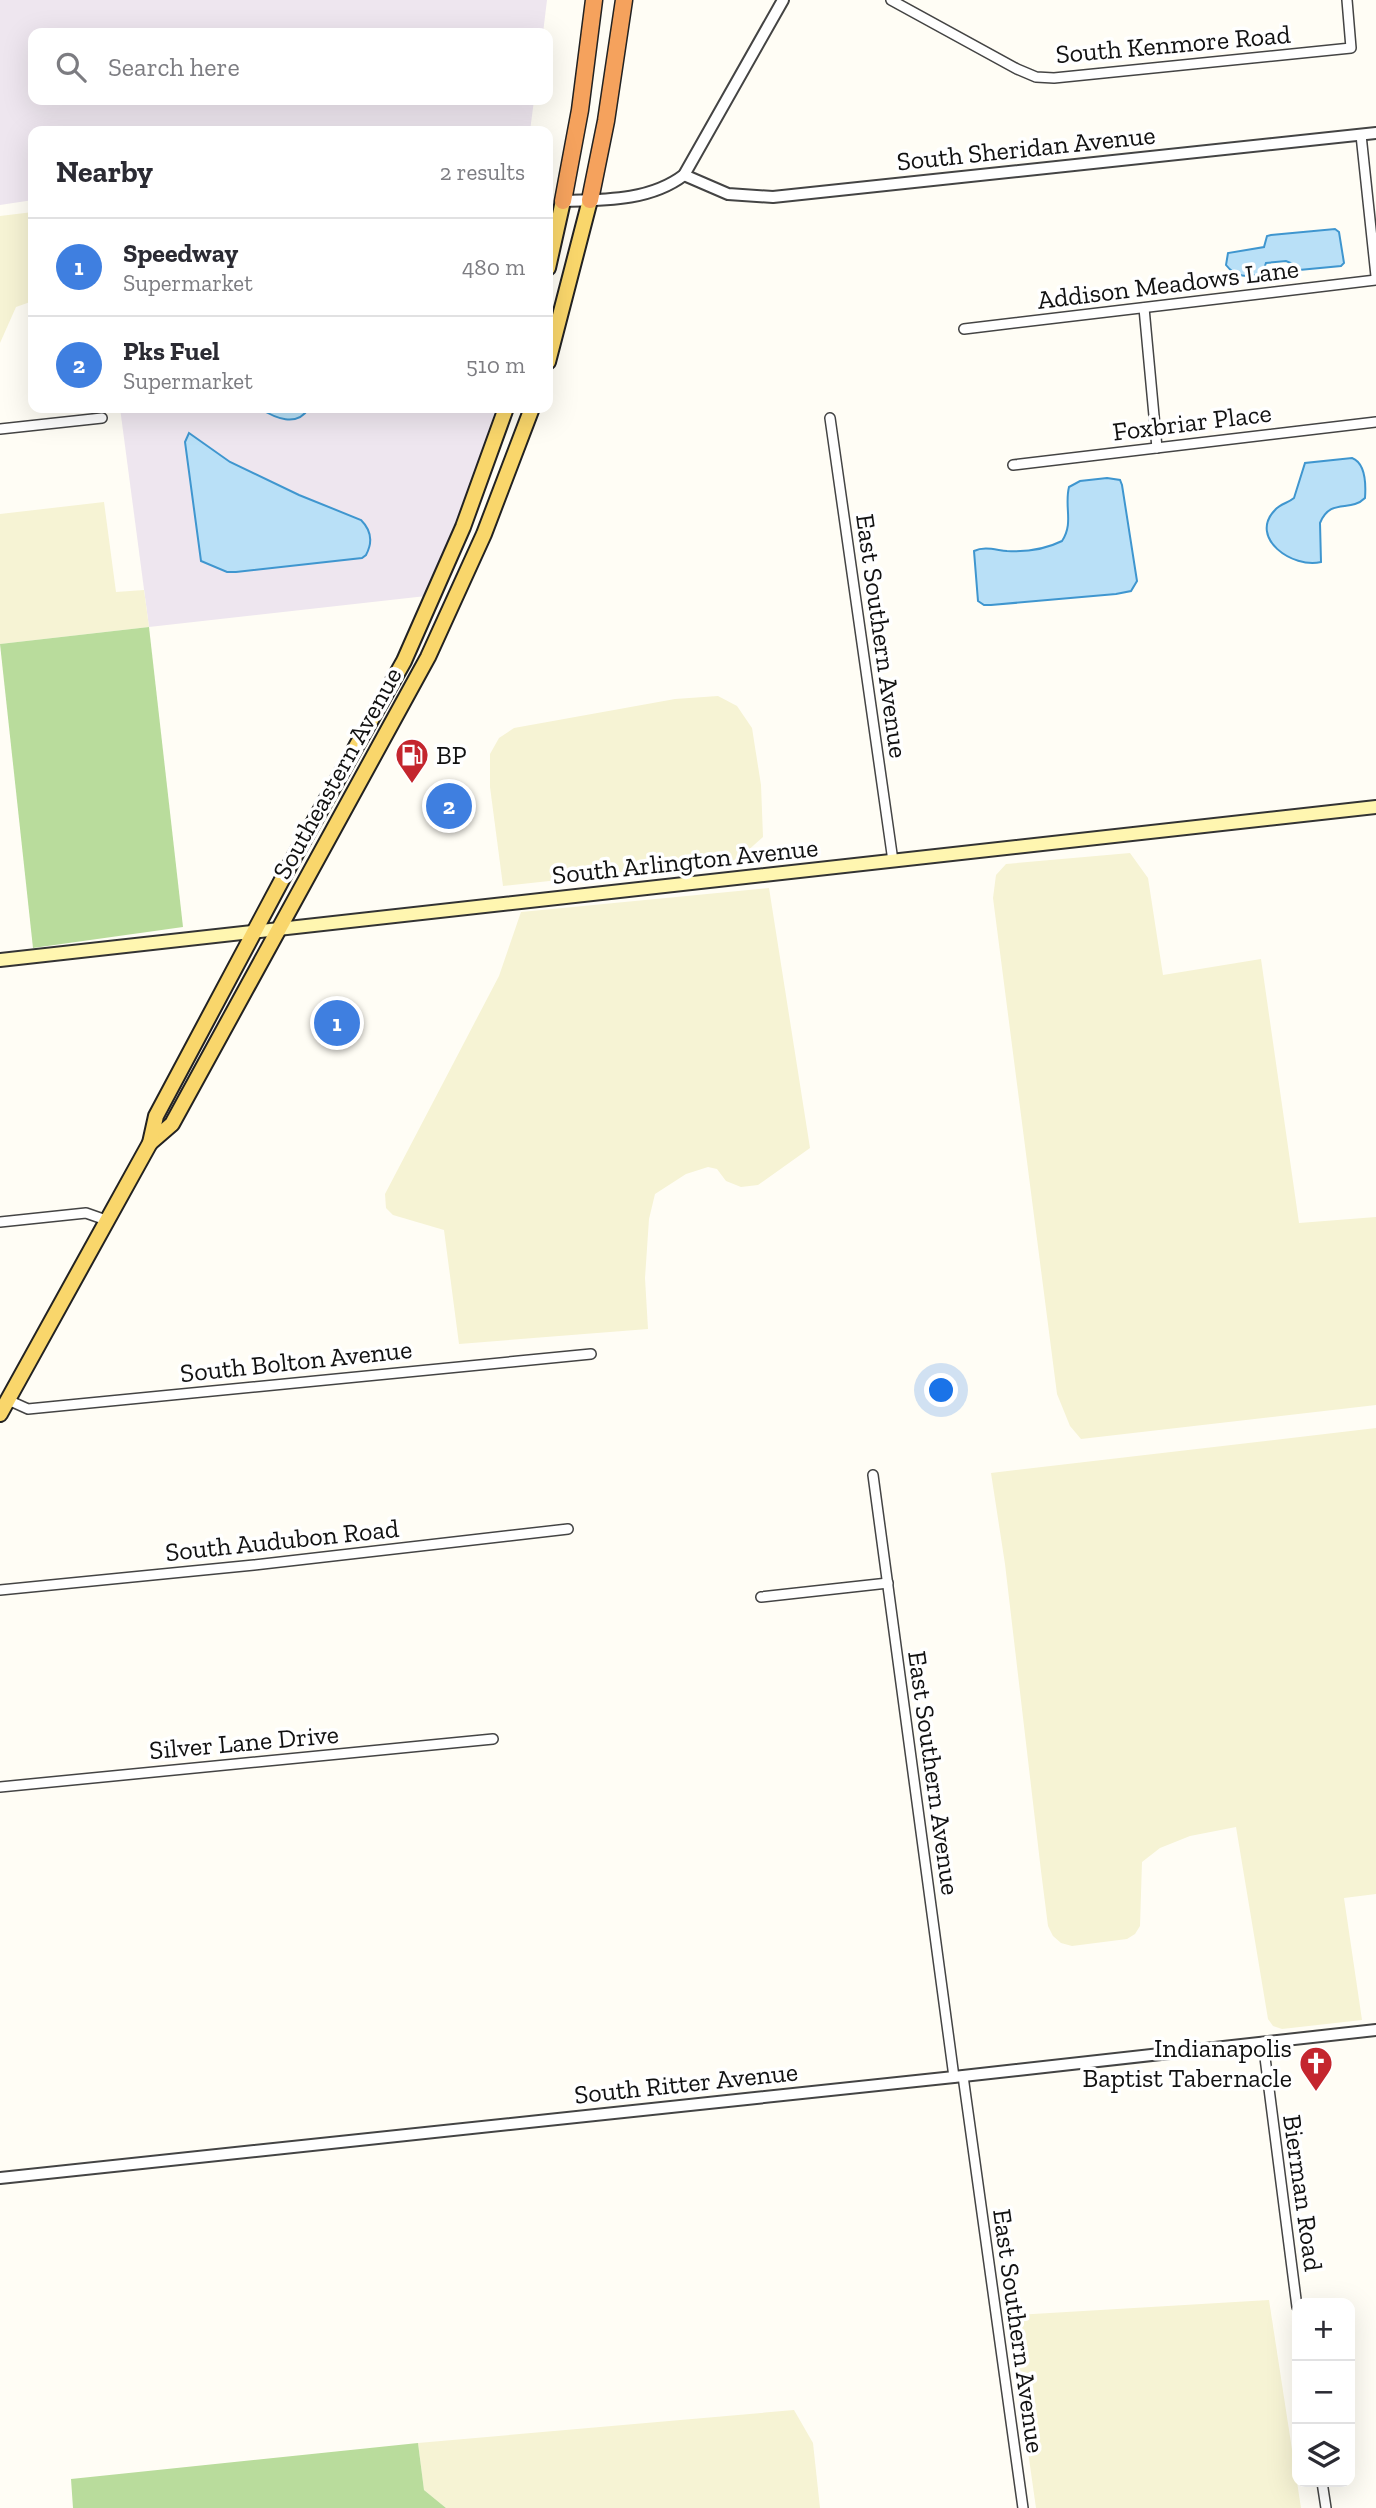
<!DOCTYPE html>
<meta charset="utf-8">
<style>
:root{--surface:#fff;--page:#f7f7f7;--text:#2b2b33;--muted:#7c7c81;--line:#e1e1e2;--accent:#c4262e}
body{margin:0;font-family:"Zilla Slab",serif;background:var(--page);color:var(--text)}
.controls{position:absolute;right:21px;bottom:21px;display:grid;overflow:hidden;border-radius:14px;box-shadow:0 7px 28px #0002}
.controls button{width:63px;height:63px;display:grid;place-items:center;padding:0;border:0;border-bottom:2px solid var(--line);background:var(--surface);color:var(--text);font:35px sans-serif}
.you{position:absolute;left:942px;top:1391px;width:24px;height:24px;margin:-18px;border:5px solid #fff;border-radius:50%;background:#1a73e8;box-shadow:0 0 0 10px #1a73e833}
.badge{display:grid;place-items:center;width:46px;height:46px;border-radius:50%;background:var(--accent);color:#fff;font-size:23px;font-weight:700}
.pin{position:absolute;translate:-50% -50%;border:4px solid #fff;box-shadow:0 2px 7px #0006}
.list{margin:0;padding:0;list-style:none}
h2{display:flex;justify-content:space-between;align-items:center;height:91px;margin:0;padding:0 28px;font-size:30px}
h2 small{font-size:23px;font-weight:400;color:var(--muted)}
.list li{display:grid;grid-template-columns:46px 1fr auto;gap:21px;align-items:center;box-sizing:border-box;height:98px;padding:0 28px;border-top:2px solid var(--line)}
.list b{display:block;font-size:26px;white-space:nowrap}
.list p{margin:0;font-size:23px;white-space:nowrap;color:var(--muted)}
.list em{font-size:23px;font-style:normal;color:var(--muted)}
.icon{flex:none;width:38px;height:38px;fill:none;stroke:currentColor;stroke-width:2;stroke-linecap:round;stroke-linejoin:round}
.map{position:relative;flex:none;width:1376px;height:2508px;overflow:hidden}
.search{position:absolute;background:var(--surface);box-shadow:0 7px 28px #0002;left:28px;top:28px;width:525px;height:77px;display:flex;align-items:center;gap:18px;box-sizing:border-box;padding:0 24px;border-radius:14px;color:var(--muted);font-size:26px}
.panel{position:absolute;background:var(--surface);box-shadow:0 7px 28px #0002;left:28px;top:126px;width:525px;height:287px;border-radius:14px}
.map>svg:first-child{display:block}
</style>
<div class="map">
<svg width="1376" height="2508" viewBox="0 0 1376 2508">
<rect width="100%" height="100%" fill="#fffdf5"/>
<g fill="#eee6ef">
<path d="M0 0H547L543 33H33V100H534L530 131H33V200L0 205Z"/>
<path d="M120 408H496L435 595 149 627Z"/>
</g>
<g fill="#f6f3d4">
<path d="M33 212V301L16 307 0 343V216Z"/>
<path d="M104 502 116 592 144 590 149 627 0 644V514Z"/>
<path d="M718 696 737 706 752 728 761 785 763 837 745 853 733 861 503 886 490 787V754L499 738 514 728 675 699Z"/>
<path d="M1130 853 1148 878 1163 975 1261 959 1299 1223 1376 1217V1405L1081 1439 1070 1426 1057 1394 993 898 996 875 1006 864Z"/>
<path d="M769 888 810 1148 758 1185 741 1187 726 1181 717 1169 708 1167 686 1174 655 1194 649 1219 645 1278 648 1329 459 1344 444 1230 393 1215 386 1208 385 1194 499 976 521 912Z"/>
<path d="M1376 1428V1894L1344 1898 1362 2020 1282 2029 1273 2026 1268 2019 1236 1827 1190 1836 1160 1848 1142 1862 1140 1926 1135 1934 1127 1939 1072 1946 1061 1943 1053 1936 1048 1926 1041 1871 1005 1564 991 1473Z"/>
<path d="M1269 2300 1301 2508H1036L1018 2381 1014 2315Z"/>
<path d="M794 2410 813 2443 820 2508H446L424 2490 418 2443Z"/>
</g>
<g fill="#b9dc9c">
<path d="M149 627 183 927 33 948 0 644Z"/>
<path d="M418 2443 424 2490 446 2508H73L71 2479Z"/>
</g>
<g fill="#b9e0f7" stroke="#3f96cf" stroke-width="2">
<path d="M1335 229 1339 232 1344 263 1341 266 1299 270H1294L1293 264 1286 261 1266 263 1262 274C1247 277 1236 278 1226 265L1228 253 1264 247 1267 236 1271 235Z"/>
<path d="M259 408H309C297 428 275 418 259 408Z"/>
<path d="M189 433 230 462 299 495 361 520C371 530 373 542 366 555L362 558 236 572H227L201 561 185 442Z"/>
<path d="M1352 458C1365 463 1366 484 1365 498 1350 513 1331 497 1320 523L1321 562C1293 569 1248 538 1275 510 1280 504 1288 503 1294 498L1305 463Z"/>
<path d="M1107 478 1120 480 1122 485 1137 581 1131 591 1116 594 991 605H984L978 601 974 551C984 546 996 550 1007 551 1025 552 1046 549 1062 541 1074 523 1064 507 1069 487L1080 481Z"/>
</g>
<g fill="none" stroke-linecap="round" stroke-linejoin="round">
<defs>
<g id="minor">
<path d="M891 0 1017 69 1036 77 1054 78 1351 48 1347 0"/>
<path d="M1361 135 1376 276"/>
<path d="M1144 308 1157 448"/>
<path d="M964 329 1376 280"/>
<path d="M830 418 893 861"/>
<path d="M0 429 102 418"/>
<path d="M1013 465 1376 422"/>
<path d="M0 1222 86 1213 106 1220"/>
<path d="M8 1400 28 1409 591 1354"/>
<path d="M873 1475 954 2077"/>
<path d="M0 1590 254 1565 568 1529"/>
<path d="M761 1597 888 1583"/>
<path d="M0 1787 493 1739"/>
<path d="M1263 2042 1297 2307"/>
<path d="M963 2076 1023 2508"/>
<path d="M1322 2482 1326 2508"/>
</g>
<g id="tertiary">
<path d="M684 175 728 194 773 197 1376 133"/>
<path d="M563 201C604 200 650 201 684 175L783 0"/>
<path d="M0 2178 954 2077 1376 2030"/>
</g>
<path id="secondary" d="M0 960 1376 807"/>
<g id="primary">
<path d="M548 268 563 201"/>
<path d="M548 362 590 200"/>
<path d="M150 1143 172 1124 428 657 484 534 532 408"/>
<path d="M0 1414 150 1143 156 1116 292 861 404 661 463 527 506 408"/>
</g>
<g id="motorway">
<path d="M590 200 606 121 624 0"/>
<path d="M563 201 580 110 594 0"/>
</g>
</defs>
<use href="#minor" stroke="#444" stroke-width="12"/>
<use href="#tertiary" stroke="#444" stroke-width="14"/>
<use href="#secondary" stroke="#333" stroke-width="16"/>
<use href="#primary" stroke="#222" stroke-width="18"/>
<use href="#motorway" stroke="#222" stroke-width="19"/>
<use href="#minor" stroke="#fff" stroke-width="9"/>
<use href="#tertiary" stroke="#fff" stroke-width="10"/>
<use href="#secondary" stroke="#fff6b0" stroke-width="12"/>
<use href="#primary" stroke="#f9d66b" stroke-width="14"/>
<use href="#motorway" stroke="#f5a25d" stroke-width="16"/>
</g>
<defs>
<symbol id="fuel-pin" viewBox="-11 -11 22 30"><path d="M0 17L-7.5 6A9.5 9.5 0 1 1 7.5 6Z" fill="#c4262e" stroke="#fff"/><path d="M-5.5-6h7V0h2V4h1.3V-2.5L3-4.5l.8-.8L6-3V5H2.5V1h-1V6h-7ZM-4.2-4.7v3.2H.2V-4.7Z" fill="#fff"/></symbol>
<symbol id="church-pin" viewBox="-11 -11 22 30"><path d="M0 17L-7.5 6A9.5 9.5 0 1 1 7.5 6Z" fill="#c4262e" stroke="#fff"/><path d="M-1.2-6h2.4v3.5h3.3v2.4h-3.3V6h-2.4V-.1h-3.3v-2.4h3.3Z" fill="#fff"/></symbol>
</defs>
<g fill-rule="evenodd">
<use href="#fuel-pin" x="393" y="736" width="38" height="52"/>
<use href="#church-pin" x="1297" y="2044" width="38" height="52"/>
</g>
<g text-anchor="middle" stroke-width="7" stroke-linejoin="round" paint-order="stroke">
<g font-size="26" fill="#111" stroke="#fff">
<text transform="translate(1173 44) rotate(-5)" y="9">South Kenmore Road</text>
<text transform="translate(1026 148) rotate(-6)" y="9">South Sheridan Avenue</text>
<text transform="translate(1168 284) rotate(-7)" y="9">Addison Meadows Lane</text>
<text transform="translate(1192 422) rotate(-7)" y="9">Foxbriar Place</text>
<text transform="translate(882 636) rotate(82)" y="9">East Southern Avenue</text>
<text transform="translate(337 773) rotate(-61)" y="9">Southeastern Avenue</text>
<text transform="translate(685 861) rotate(-6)" y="9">South Arlington Avenue</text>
<text transform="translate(296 1361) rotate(-6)" y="9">South Bolton Avenue</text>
<text transform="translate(282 1540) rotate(-6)" y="9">South Audubon Road</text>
<text transform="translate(244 1742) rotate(-5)" y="9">Silver Lane Drive</text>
<text transform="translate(934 1773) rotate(82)" y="9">East Southern Avenue</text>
<text transform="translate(686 2083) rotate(-6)" y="9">South Ritter Avenue</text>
<text transform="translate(1303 2193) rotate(82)" y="9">Bierman Road</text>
<text transform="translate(1019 2331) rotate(82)" y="9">East Southern Avenue</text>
</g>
<g font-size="26" fill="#111" stroke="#fff" text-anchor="start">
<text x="436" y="764">BP</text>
<text x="1292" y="2057" text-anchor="end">Indianapolis<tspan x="1292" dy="30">Baptist Tabernacle</tspan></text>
</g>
</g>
</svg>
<div class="controls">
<button>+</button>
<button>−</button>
<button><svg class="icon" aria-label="layers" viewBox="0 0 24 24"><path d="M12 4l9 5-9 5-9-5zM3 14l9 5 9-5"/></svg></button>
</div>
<div class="you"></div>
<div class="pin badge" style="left:337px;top:1023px;background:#3f7fe0">1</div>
<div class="pin badge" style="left:449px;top:806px;background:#3f7fe0">2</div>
<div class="search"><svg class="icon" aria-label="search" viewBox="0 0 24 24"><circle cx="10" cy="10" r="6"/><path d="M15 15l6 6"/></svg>Search here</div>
<section class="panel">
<h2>Nearby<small>2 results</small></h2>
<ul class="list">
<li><span class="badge" style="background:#3f7fe0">1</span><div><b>Speedway</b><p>Supermarket</p></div><em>480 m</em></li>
<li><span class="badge" style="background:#3f7fe0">2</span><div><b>Pks Fuel</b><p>Supermarket</p></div><em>510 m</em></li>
</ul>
</section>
</div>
